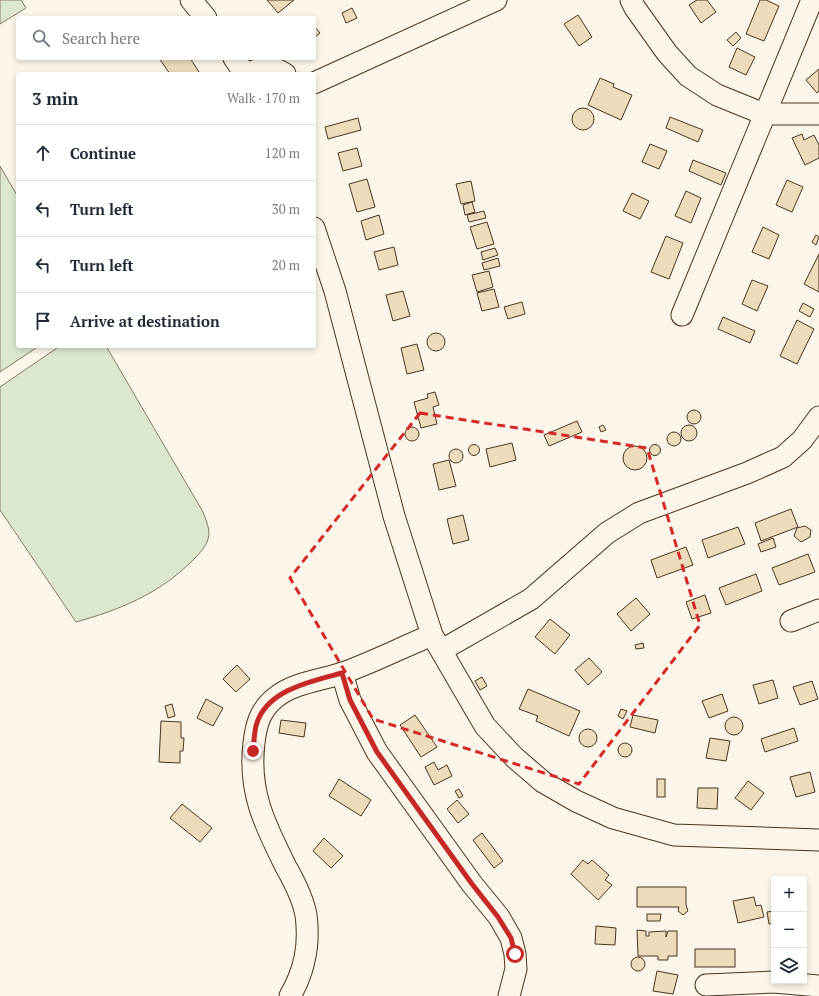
<!DOCTYPE html>
<meta charset="utf-8">
<style>
:root{--surface:#fff;--page:#f6f6f7;--text:#1f2937;--muted:#747a83;--line:#e0e1e3}
body{margin:0;font-family:"PT Serif",serif;background:var(--page);color:var(--text)}
.controls{position:absolute;right:12px;bottom:12px;display:grid;overflow:hidden;border-radius:4px;box-shadow:0 2px 6px #0003}
.controls button{width:36px;height:36px;display:grid;place-items:center;padding:0;border:0;border-bottom:1px solid var(--line);background:var(--surface);color:var(--text);font:20px sans-serif}
.stop{position:absolute;width:12px;height:12px;margin:-9px;border:3px solid #c62828;border-radius:50%;background:#fff}
.stop.end{background:#c62828;border-color:#fff;box-shadow:0 1px 4px #0008}
.list{margin:0;padding:0;list-style:none}
h2{display:flex;justify-content:space-between;align-items:center;height:52px;margin:0;padding:0 16px;font-size:17px}
h2 small{font-size:13px;font-weight:400;color:var(--muted)}
.list li{display:grid;grid-template-columns:26px 1fr auto;gap:12px;align-items:center;box-sizing:border-box;height:56px;padding:0 16px;border-top:1px solid var(--line)}
.list b{display:block;font-size:15px;white-space:nowrap}
.list em{font-size:13px;font-style:normal;color:var(--muted)}
.icon{flex:none;width:22px;height:22px;fill:none;stroke:currentColor;stroke-width:2;stroke-linecap:round;stroke-linejoin:round}
.map{position:relative;flex:none;width:819px;height:996px;overflow:hidden}
.search{position:absolute;background:var(--surface);box-shadow:0 2px 6px #0003;left:16px;top:16px;width:300px;height:44px;display:flex;align-items:center;gap:10px;box-sizing:border-box;padding:0 14px;border-radius:4px;color:var(--muted);font-size:15px}
.panel{position:absolute;background:var(--surface);box-shadow:0 2px 6px #0003;left:16px;top:72px;width:300px;height:276px;border-radius:4px}
.map>svg:first-child{display:block}
</style>
<div class="map">
<svg width="819" height="996" viewBox="0 0 819 996">
<rect width="100%" height="100%" fill="#fbf6e9"/>
<g fill="#dce7d0" stroke="#887966">
<path d="M0 0H21L26 8 0 24Z"/>
<path d="M0 166 18 197V346H39L0 372Z"/>
<path d="M60 346H106L203 512C206 520 211 531 208 539 206 547 197 556 192 561 159 594 119 610 76 622L0 510V387Z"/>
</g>
<g fill="#ecdcbc" stroke="#4a3520">
<path d="M267 0H294L278 13Z"/>
<path d="M697 0H707L716 12 701 23 689 5Z"/>
<path d="M760 0H766L779 6 764 41 746 34Z"/>
<path d="M352 8 357 18 346 23 342 13Z"/>
<path d="M578 15 592 37 579 46 564 24Z"/>
<path d="M314 26 320 33 314 38Z"/>
<path d="M736 32 741 38 733 46 727 40Z"/>
<path d="M737 48 755 57 746 75 729 67Z"/>
<path d="M159 58H190L199 72 197 74H170Z"/>
<path d="M819 69V91L817 93 806 80Z"/>
<path d="M600 78 614 84 613 87 632 95 621 120 588 105Z"/>
<circle cx="583" cy="119" r="11"/>
<path d="M670 117 703 130 698 142 666 128Z"/>
<path d="M358 118 361 130 328 139 325 127Z"/>
<path d="M802 134 804 140 814 135 819 145V158L805 165 792 138Z"/>
<path d="M650 144 667 151 659 169 642 162Z"/>
<path d="M357 148 362 166 343 171 338 153Z"/>
<path d="M693 160 726 173 721 185 689 171Z"/>
<path d="M367 179 375 207 357 212 349 184Z"/>
<path d="M787 180 803 187 792 212 776 205Z"/>
<path d="M471 181 475 201 461 204 456 184Z"/>
<path d="M686 191 701 198 691 223 675 216Z"/>
<path d="M632 193 649 201 640 219 623 211Z"/>
<path d="M472 202 475 212 465 215 463 205Z"/>
<path d="M484 211 486 218 469 222 467 215Z"/>
<path d="M379 215 384 234 366 240 361 221Z"/>
<path d="M487 222 494 244 477 249 470 227Z"/>
<path d="M763 227 779 235 769 259 752 252Z"/>
<path d="M816 235 819 237 816 245 812 242Z"/>
<path d="M666 236 683 243 669 279 651 272Z"/>
<path d="M394 247 398 265 379 270 374 252Z"/>
<path d="M495 248 498 255 483 260 481 252Z"/>
<path d="M819 254V292L804 284Z"/>
<path d="M498 258 500 266 484 270 482 263Z"/>
<path d="M489 271 493 287 477 292 472 275Z"/>
<path d="M752 280 768 286 757 311 742 304Z"/>
<path d="M494 289 499 307 482 311 477 293Z"/>
<path d="M403 291 410 316 393 321 386 295Z"/>
<path d="M522 302 525 314 508 319 504 307Z"/>
<path d="M803 303 814 309 810 317 799 311Z"/>
<path d="M723 317 755 331 750 343 718 329Z"/>
<path d="M797 320 814 329 797 364 780 356Z"/>
<circle cx="436" cy="342" r="9"/>
<path d="M417 344 424 370 407 374 401 348Z"/>
<path d="M435 392 439 405 433 407 437 424 421 428 414 402 428 398 427 394Z"/>
<circle cx="694" cy="417" r="7"/>
<path d="M577 421 582 432 549 446 544 435Z"/>
<path d="M603 425 606 430 601 432 599 427Z"/>
<circle cx="689" cy="433" r="8"/>
<circle cx="412" cy="434" r="7"/>
<circle cx="674" cy="439" r="7"/>
<path d="M512 443 516 460 490 467 486 449Z"/>
<circle cx="655" cy="450" r="5.5"/>
<circle cx="474" cy="450" r="5.5"/>
<circle cx="635" cy="458" r="12"/>
<circle cx="456" cy="456" r="7"/>
<path d="M449 460 456 486 439 490 433 464Z"/>
<path d="M791 509 798 527 761 541 755 523Z"/>
<path d="M463 515 469 540 453 544 447 519Z"/>
<path d="M805 526 811 530 810 537 801 542 794 536 797 528Z"/>
<path d="M738 527 745 544 708 558 702 540Z"/>
<path d="M773 538 776 547 761 552 758 544Z"/>
<path d="M686 547 693 565 657 578 651 560Z"/>
<path d="M808 554 815 572 779 585 772 568Z"/>
<path d="M756 574 762 591 726 605 719 588Z"/>
<path d="M705 595 711 613 692 619 686 602Z"/>
<path d="M636 598 650 614 631 631 617 614Z"/>
<path d="M550 619 570 635 555 654 535 637Z"/>
<path d="M643 643 644 648 636 649 635 645Z"/>
<path d="M589 658 602 672 588 685 575 670Z"/>
<path d="M237 665 250 679 236 692 223 679Z"/>
<path d="M482 677 487 686 480 690 475 681Z"/>
<path d="M773 680 778 698 759 704 753 685Z"/>
<path d="M812 681 818 699 800 705 793 687Z"/>
<path d="M528 689 580 711 569 736 536 721 538 716 519 709Z"/>
<path d="M722 694 728 711 709 718 702 701Z"/>
<path d="M206 699 223 708 213 726 197 718Z"/>
<path d="M172 704 175 716 168 718 165 706Z"/>
<path d="M621 709 627 711 623 719 618 716Z"/>
<path d="M415 715 437 747 421 757 400 725Z"/>
<path d="M633 715 658 720 655 733 630 727Z"/>
<circle cx="734" cy="726" r="9"/>
<path d="M281 720 306 723 304 737 279 733Z"/>
<path d="M161 721 181 722V738H184L183 751H180V763L159 762Z"/>
<path d="M794 728 798 741 765 752 761 739Z"/>
<circle cx="588" cy="738" r="9"/>
<path d="M710 738 730 741 726 761 706 758Z"/>
<circle cx="625" cy="750" r="7"/>
<path d="M434 762 438 770 447 765 452 776 434 785 425 767Z"/>
<path d="M810 772 815 792 796 797 790 777Z"/>
<path d="M339 779 371 800 361 816 329 796Z"/>
<rect x="657" y="779" width="8" height="18"/>
<path d="M748 781 764 793 751 810 735 798Z"/>
<path d="M698 788H718L717 809 697 808Z"/>
<path d="M459 789 463 796 459 798 455 791Z"/>
<path d="M457 800 469 814 458 823 447 809Z"/>
<path d="M182 804 212 828 200 842 170 818Z"/>
<path d="M482 833 503 861 494 868 473 840Z"/>
<path d="M324 838 343 856 331 868 313 851Z"/>
<path d="M583 860 588 864 592 860 609 875 605 880 612 885 598 900 571 874Z"/>
<path d="M637 887H686V905L688 911 683 915 678 911 679 907H637Z"/>
<path d="M754 897 756 906 761 905 764 917 738 923 733 901Z"/>
<path d="M774 911V923L769 924 767 912Z"/>
<path d="M647 914H661L660 921H647Z"/>
<path d="M596 926 616 928 615 945 595 944Z"/>
<path d="M637 930 646 931V936H649V932L666 931V937L668 931H677V956H668V960H658V956H638Z"/>
<rect x="695" y="949" width="40" height="18"/>
<circle cx="638" cy="964" r="7"/>
<path d="M657 971 678 975 673 994 653 991Z"/>
</g>
<g fill="none" stroke-linecap="round" stroke-linejoin="round">
<defs>
<g id="minor">
<path d="M191 0 206 18"/>
<path d="M631 0 635 8 667 53 688 76 717 95 764 114H819"/>
<path d="M234 58 245 74"/>
<path d="M247 74C259 68 273 65 285 74"/>
<path d="M314 83 496 0"/>
<path d="M314 228 335 291 394 516 432 635 485 726 514 757 543 782 576 801 613 818 674 835 819 840"/>
<path d="M682 315 812 0"/>
<path d="M791 621 819 610"/>
<path d="M442 650 531 599 607 533 639 513 747 473 783 457 802 440 819 417"/>
<path d="M342 673 350 700 377 752 472 884 499 917 511 938 515 954 516 969 509 996"/>
<path d="M706 985 774 982 819 986"/>
<path d="M290 996C305 970 310 945 306 915 303 899 294 881 286 867 265 825 248 792 254 743 256 725 260 710 275 698 292 683 322 680 343 673 373 662 403 647 432 635"/>
</g>
</defs>
<use href="#minor" stroke="#4a3520" stroke-width="23"/>
<use href="#minor" stroke="#fbf6e9" stroke-width="21"/>
</g>
<g fill="none" stroke-linecap="round" stroke-linejoin="round">
<path stroke="#c62828" stroke-width="5" d="M253 751C254 743 254 734 256 726 265 690 312 681 342 673L350 700 377 752 472 884 498 917 511 938 515 954"/>
</g>
<path fill="none" stroke="#d62828" stroke-width="3" stroke-dasharray="8 5" stroke-linejoin="round" d="M420 413 647 448 700 625 579 784 373 719 290 578Z"/>
</svg>
<div class="controls">
<button>+</button>
<button>−</button>
<button><svg class="icon" aria-label="layers" viewBox="0 0 24 24"><path d="M12 4l9 5-9 5-9-5zM3 14l9 5 9-5"/></svg></button>
</div>
<div class="stop" style="left:515px;top:954px"></div>
<div class="stop end" style="left:253px;top:751px"></div>
<div class="search"><svg class="icon" aria-label="search" viewBox="0 0 24 24"><circle cx="10" cy="10" r="6"/><path d="M15 15l6 6"/></svg>Search here</div>
<section class="panel">
<h2>3 min<small>Walk · 170 m</small></h2>
<ul class="list">
<li><svg class="icon" aria-label="ahead" viewBox="0 0 24 24"><path d="M12 20V5M6 11l6-6 6 6"/></svg><div><b>Continue</b></div><em>120 m</em></li>
<li><svg class="icon" aria-label="left" viewBox="0 0 24 24"><path d="M17 20v-9H6M10 6l-5 5 5 5"/></svg><div><b>Turn left</b></div><em>30 m</em></li>
<li><svg class="icon" aria-label="left" viewBox="0 0 24 24"><path d="M17 20v-9H6M10 6l-5 5 5 5"/></svg><div><b>Turn left</b></div><em>20 m</em></li>
<li><svg class="icon" aria-label="arrive" viewBox="0 0 24 24"><path d="M6 21V4h12l-3 4 3 4H6"/></svg><div><b>Arrive at destination</b></div></li>
</ul>
</section>
</div>
